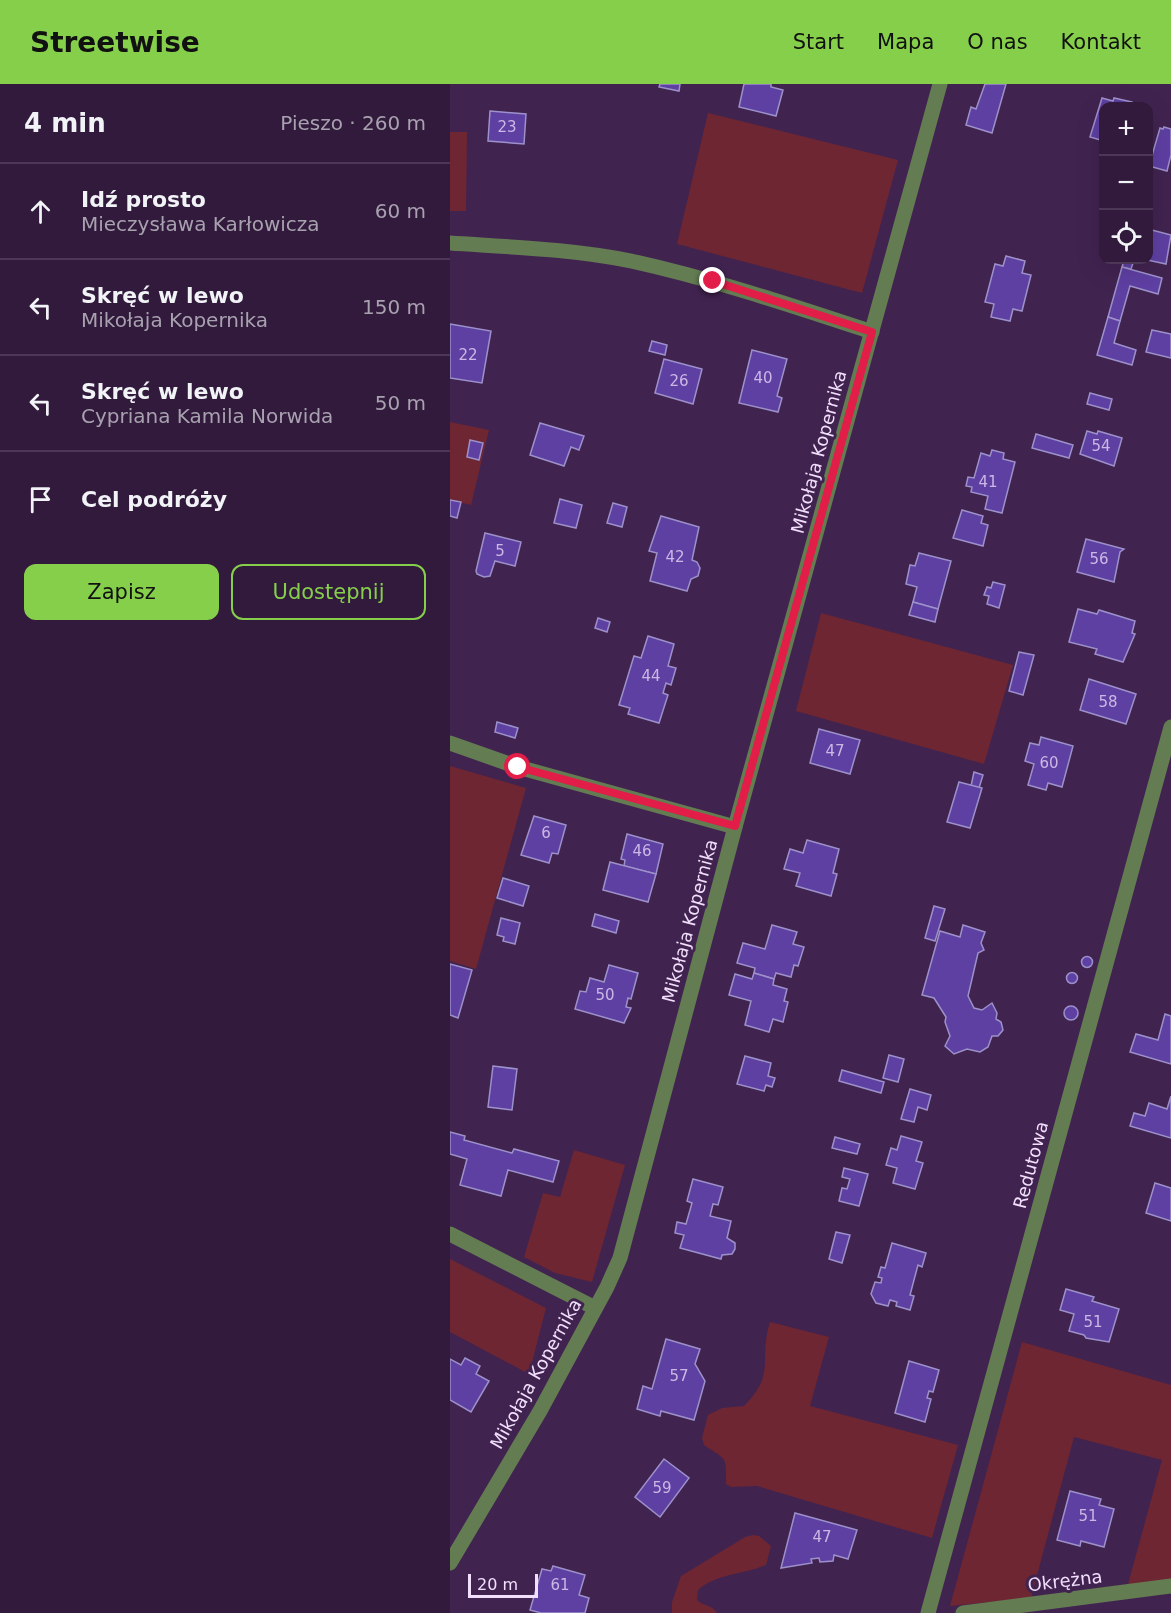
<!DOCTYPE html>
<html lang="pl">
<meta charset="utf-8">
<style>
:root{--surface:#311a3c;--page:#3d2747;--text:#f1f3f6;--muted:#a8a1af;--line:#4c3856;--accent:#86cf4b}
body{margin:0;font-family:"DejaVu Sans",sans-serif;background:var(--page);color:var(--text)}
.controls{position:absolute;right:18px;top:18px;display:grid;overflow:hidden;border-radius:12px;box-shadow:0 6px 24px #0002}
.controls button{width:54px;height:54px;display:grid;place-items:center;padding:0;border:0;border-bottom:2px solid var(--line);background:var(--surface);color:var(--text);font:30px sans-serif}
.scale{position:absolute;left:18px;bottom:15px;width:70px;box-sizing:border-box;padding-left:6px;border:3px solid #f1dffb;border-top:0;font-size:16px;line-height:21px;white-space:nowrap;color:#f1dffb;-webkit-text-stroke:4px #412350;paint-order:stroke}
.stop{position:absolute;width:18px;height:18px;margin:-14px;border:4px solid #e11d48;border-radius:50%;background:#fff}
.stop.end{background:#e11d48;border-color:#fff;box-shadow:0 2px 6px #0008}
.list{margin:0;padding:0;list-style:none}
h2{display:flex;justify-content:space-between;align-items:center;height:78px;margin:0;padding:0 24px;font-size:26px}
h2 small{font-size:20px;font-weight:400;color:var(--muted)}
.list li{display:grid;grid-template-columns:39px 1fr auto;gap:18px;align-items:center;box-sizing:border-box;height:96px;padding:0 24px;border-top:2px solid var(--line)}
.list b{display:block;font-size:22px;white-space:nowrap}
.list p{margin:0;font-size:20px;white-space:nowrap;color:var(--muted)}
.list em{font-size:20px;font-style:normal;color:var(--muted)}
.actions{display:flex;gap:12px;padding:18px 24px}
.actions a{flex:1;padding:14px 0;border:2px solid var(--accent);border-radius:12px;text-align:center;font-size:21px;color:var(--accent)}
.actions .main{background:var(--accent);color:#111}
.icon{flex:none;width:33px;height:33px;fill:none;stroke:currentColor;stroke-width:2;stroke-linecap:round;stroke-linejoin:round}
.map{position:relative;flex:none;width:721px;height:1529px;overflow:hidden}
header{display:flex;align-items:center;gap:36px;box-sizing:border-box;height:84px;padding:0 30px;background:var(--accent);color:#111}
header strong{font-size:28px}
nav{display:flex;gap:33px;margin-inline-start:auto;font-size:21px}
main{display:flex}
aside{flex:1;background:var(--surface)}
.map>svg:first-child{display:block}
</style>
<header>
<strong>Streetwise</strong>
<nav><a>Start</a><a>Mapa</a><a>O nas</a><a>Kontakt</a></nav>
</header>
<main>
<aside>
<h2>4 min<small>Pieszo · 260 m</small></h2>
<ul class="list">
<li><svg class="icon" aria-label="ahead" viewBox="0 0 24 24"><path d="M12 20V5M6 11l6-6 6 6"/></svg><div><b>Idź prosto</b><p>Mieczysława Karłowicza</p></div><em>60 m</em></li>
<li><svg class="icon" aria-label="left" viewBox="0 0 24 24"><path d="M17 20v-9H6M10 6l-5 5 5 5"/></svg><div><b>Skręć w lewo</b><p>Mikołaja Kopernika</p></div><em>150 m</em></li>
<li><svg class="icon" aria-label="left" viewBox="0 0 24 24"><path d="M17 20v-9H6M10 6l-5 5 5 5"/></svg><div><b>Skręć w lewo</b><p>Cypriana Kamila Norwida</p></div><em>50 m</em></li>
<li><svg class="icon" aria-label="arrive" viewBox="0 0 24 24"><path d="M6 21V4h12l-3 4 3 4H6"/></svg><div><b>Cel podróży</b></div></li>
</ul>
<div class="actions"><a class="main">Zapisz</a><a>Udostępnij</a></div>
</aside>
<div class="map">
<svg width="721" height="1529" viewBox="0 0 721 1529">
<rect width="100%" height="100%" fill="#412350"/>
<g fill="#6d2632">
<path d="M258 29 448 76 412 209 227 160Z"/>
<path d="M0 48H17L16 127H0Z"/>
<path d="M0 338 39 346 21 421 0 416Z"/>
<path d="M371 529 563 581 534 680 346 627Z"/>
<path d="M0 682 76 704 26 885 0 877Z"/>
<path d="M124 1066 175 1081 142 1198 105 1189 74 1173 93 1109 110 1113Z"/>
<path d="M0 1175 96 1224 79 1290 0 1248Z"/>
<path d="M320 1238 379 1253 360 1322 508 1361 482 1454 307 1402 281 1403 276 1400C276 1372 278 1377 254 1361L252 1354 258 1331 272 1324 294 1322C327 1289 308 1276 320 1238Z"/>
<path d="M572 1258 721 1301V1496L677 1504 712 1376 624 1353 581 1514 500 1522Z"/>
<path d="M303 1451 309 1452 321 1462 316 1481C293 1491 268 1489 248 1506L247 1516C253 1522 263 1521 267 1529H222V1518L231 1492 295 1453Z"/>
</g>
<g fill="#5e3fa2" stroke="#9d91ca" stroke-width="1.5">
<path d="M210 0H230L229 7 209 3Z"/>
<path d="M294 0H321V3L333 6 326 32 289 23Z"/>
<path d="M535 0H556L542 49 516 41 521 23 526 25Z"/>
<path d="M652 14 663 17 664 14 682 18 680 22H654V57L640 53Z"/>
<path d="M40 27 76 30 74 60 38 57Z"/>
<path d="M714 43 721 45V71L717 87 699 82 710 44 713 45Z"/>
<path d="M698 145 721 151 716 180 697 176Z"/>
<path d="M556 172 575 177 572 189 581 191 572 227 563 225 560 237 541 233 544 220 535 218 545 180 553 182Z"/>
<path d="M674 176H684L681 185 672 183Z"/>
<path d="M672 183 712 194 708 210 680 202 670 237 658 233Z"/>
<path d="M658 233 670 237 664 259 686 266 682 281 647 271Z"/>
<path d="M0 240 41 247 32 299 0 294Z"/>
<path d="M702 246 721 250V274L696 268Z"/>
<path d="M202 257 217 261 215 271 199 267Z"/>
<path d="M302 266 337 275 327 312 332 314 328 328 289 319Z"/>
<path d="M214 275 252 285 243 320 205 309Z"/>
<path d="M640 309 662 315 659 326 637 320Z"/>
<path d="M90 339 134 352 129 366 121 363 114 382 80 371Z"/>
<path d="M637 347 647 350 648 347 672 354 664 382 630 370Z"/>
<path d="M586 350 623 361 619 374 582 364Z"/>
<path d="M20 356 33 359 29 376 17 373Z"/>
<path d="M542 366 554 369 553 375 565 378 552 429 535 425 538 412 521 408 522 403 516 402 518 393 524 394 531 369 540 372Z"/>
<path d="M110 415 132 421 126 444 104 439Z"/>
<path d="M0 416 11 418 7 434 0 432Z"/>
<path d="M163 419 177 423 172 443 157 439Z"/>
<path d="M512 426 533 432 531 439 538 441 533 462 503 454Z"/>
<path d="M211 432 249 443 242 476 247 478 250 484 248 492 241 495 237 507 200 497 207 469 199 467Z"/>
<path d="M35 449 71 458 65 482 45 477 40 492 34 493 27 490 26 487Z"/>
<path d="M636 455 674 465 670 468 664 498 627 488Z"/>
<path d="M469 469 501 477 488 525 463 518 467 503 456 500 460 481 465 482Z"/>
<path d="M543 498 555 501 549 524 537 520 539 512 534 511 537 503 541 504Z"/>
<path d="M463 518 488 525 485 538 459 531Z"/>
<path d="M628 525 647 530 649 526 685 537 682 549 685 550 673 578 645 570 647 565 619 558Z"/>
<path d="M148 534 160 538 157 548 145 544Z"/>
<path d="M198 552 224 560 218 582 226 584 221 601 216 599 213 609 218 611 209 639 178 630 180 624 169 621 184 572 191 574Z"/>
<path d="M569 568 584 571 573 611 559 607Z"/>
<path d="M639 595 686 610 676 640 630 626Z"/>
<path d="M47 638 68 644 65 654 45 648Z"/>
<path d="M369 645 410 656 400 690 360 679Z"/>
<path d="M591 653 623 662 612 703 598 699 596 706 578 701 584 680 575 677 580 659 589 661Z"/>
<path d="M524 688 533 691 529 704 521 702Z"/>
<path d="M509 698 532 704 520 744 497 738Z"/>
<path d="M84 732 116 741 108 770 102 769 99 779 71 771Z"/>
<path d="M177 750 213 760 206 790 174 782 175 776 171 775Z"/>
<path d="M357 756 389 765 383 789 387 790 381 812 346 802 350 789 334 785 340 765 353 769Z"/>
<path d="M160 778 206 790 198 818 153 806Z"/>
<path d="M53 794 79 802 73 822 47 814Z"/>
<path d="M484 822 495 825 485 857 475 854Z"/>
<path d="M145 830 169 837 166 849 142 842Z"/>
<path d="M51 834 70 839 65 860 53 857 54 853 47 851Z"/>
<path d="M322 841 347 848 343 860 354 863 348 882 344 881 341 893 326 889 324 895 304 889 305 884 287 879 293 859 315 865Z"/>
<path d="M513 841 535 848 531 859 534 866 528 869 518 912 524 924 532 926 542 919 547 929 546 935 551 938 553 946 548 952H542L538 963 530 968 517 965 504 970 495 962 500 952 495 938 496 933 484 914 472 911 490 847 510 853Z"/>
<circle cx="637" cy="878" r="5.5"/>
<path d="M0 880 22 886 8 934 0 931Z"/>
<path d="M159 881 188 889 181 915 178 914 176 923 181 924 174 939 125 925 130 907 136 908 140 894 154 898Z"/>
<circle cx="622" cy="894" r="5.5"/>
<path d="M304 889 324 895 323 901 337 905 334 917 338 918 333 938 323 935 319 948 295 941 301 917 279 911 285 890 302 895Z"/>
<circle cx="621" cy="929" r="7"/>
<path d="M715 930 721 932V980L680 968 686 950 708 956Z"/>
<path d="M439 971 454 975 448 998 433 994Z"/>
<path d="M295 972 321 979 318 992 325 994 322 1003 316 1001 314 1007 287 1000Z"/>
<path d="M43 982 67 985 62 1026 38 1023Z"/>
<path d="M392 986 434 998 431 1009 389 997Z"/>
<path d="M460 1005 481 1011 477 1026 468 1023 464 1038 451 1035Z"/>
<path d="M721 1012V1054L680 1042 684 1029 695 1032 699 1019 717 1025Z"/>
<path d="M0 1048 15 1052 14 1056 62 1069 64 1065 109 1077 103 1098 58 1086 51 1112 10 1101 17 1075 0 1070Z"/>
<path d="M451 1052 472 1058 466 1077 473 1079 465 1105 443 1099 447 1084 436 1081 441 1064 447 1066Z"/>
<path d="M385 1053 410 1060 407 1070 382 1064Z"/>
<path d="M394 1084 418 1090 409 1122 389 1117 392 1104 397 1105 400 1095 392 1093Z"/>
<path d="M243 1095 273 1103 268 1121 263 1120 260 1132 281 1137 277 1154 285 1159V1165L282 1170 272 1171 271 1175 230 1164 234 1151 225 1149 227 1138 236 1140 242 1119 237 1117Z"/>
<path d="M705 1099 721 1104V1137L696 1129Z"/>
<path d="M386 1148 400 1151 392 1179 379 1175Z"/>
<path d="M442 1159 476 1169 472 1183 468 1181 460 1211 464 1212 460 1226 446 1222 447 1218 440 1216 438 1222 426 1219 421 1210 425 1198 431 1199 432 1194 428 1193 431 1183 435 1184Z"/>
<path d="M616 1205 644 1213 642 1217 669 1225 659 1258 636 1254 634 1251 619 1247 624 1230 610 1226Z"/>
<path d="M216 1255 250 1265 245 1280 255 1297 244 1336 211 1327 210 1332 187 1325 193 1302 202 1305Z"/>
<path d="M15 1274 30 1282 26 1290 39 1297 21 1328 0 1316V1275L11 1281Z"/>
<path d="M459 1277 489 1286 483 1308 479 1307 477 1314 481 1315 475 1338 445 1329Z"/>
<path d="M214 1375 239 1394 210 1433 185 1413Z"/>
<path d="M620 1407 651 1415 649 1421 664 1425 654 1463 631 1457 630 1462 607 1456Z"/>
<path d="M345 1429 407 1446 398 1475 384 1471 383 1477 370 1478 369 1474 361 1475 362 1479 331 1484Z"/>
<path d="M103 1482 135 1491 129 1511 139 1514 135 1529H91L80 1526 92 1485 101 1487Z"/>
</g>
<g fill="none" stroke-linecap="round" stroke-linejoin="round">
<g stroke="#637c52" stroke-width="15">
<path d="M0 159C60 163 122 165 181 177 263 195 343 222 422 248"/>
<path d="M0 659 68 683 285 743"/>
<path d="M0 1150 145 1224"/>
<path d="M0 1479 90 1327 157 1203 170 1174 285 743 490 0"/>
<path d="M478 1529 721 643"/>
<path d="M513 1529 721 1502"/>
</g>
</g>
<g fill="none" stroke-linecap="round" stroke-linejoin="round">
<path stroke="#e11d48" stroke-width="8" d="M68 683 285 742 422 248 263 197"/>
</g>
<g text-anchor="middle" stroke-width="6" stroke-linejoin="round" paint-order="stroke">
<g font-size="15" fill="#ccb7e5">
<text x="57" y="48">23</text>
<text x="18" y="276">22</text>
<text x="313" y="299">40</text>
<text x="229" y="302">26</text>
<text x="651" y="367">54</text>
<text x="538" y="403">41</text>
<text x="50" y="472">5</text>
<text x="225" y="478">42</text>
<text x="649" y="480">56</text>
<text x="201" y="597">44</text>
<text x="658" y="623">58</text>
<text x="385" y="672">47</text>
<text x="599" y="684">60</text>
<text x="96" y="754">6</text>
<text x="192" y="772">46</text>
<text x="155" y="916">50</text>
<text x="643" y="1243">51</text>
<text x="229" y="1297">57</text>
<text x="212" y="1409">59</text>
<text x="638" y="1437">51</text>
<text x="372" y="1458">47</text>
<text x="110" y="1506">61</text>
</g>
<g font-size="18" fill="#f1dffb" stroke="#412350">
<text transform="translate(369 368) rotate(-75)" y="6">Mikołaja Kopernika</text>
<text transform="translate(240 837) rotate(-75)" y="6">Mikołaja Kopernika</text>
<text transform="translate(581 1081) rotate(-75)" y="6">Redutowa</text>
<text transform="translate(86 1290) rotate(-61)" y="6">Mikołaja Kopernika</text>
<text transform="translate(615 1497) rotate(-7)" y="6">Okrężna</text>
</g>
</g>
</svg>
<div class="controls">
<button>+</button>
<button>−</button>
<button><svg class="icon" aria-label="locate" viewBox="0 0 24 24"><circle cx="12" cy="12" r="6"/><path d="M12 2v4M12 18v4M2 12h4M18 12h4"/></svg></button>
</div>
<div class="scale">20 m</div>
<div class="stop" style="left:68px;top:683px"></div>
<div class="stop end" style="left:263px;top:197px"></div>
</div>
</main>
